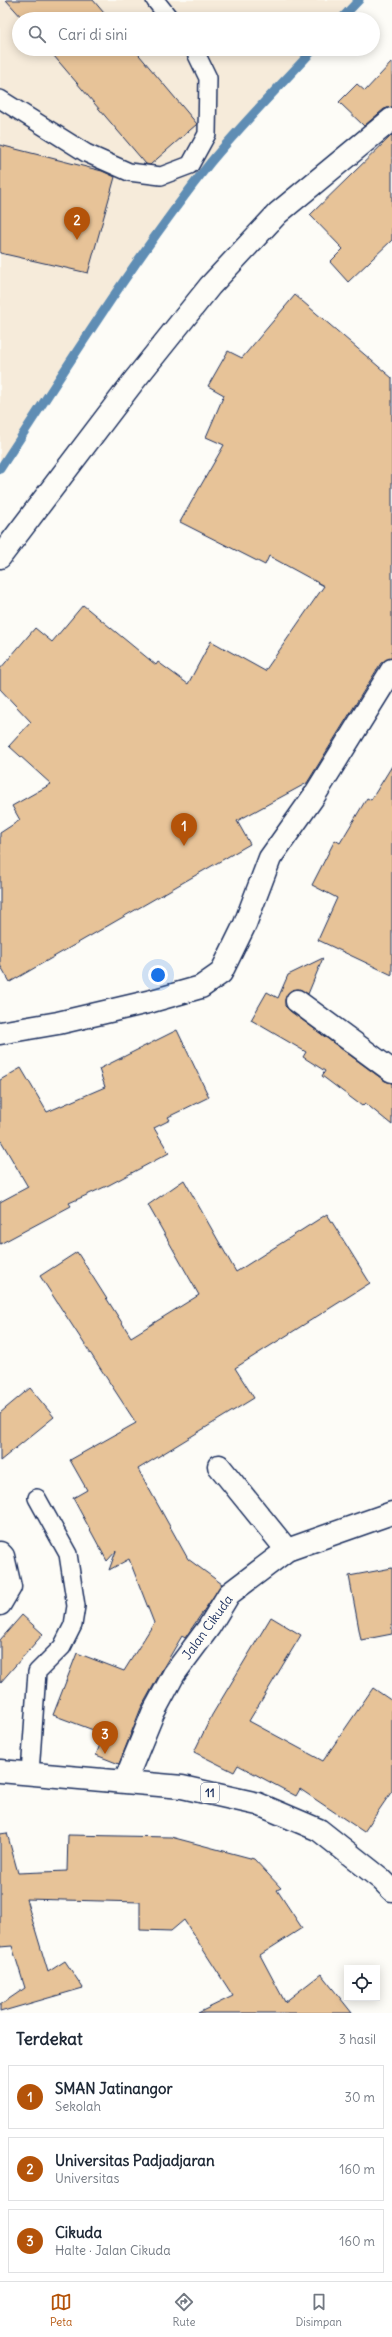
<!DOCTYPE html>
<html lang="id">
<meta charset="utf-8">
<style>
:root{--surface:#fff;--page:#f6f6f7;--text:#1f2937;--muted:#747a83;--line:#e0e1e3;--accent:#b45309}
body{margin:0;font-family:Delius,sans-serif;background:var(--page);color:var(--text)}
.controls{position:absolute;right:12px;bottom:12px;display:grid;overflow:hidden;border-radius:0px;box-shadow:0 2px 10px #0003}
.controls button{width:36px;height:36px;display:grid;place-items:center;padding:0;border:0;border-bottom:1px solid var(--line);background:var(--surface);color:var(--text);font:20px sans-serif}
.you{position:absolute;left:158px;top:975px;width:14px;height:14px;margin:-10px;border:3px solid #fff;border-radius:50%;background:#1a73e8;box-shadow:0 0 0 6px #1a73e833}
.badge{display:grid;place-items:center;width:26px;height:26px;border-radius:50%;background:var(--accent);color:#fff;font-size:13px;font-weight:700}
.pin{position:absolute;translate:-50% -33px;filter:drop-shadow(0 1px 2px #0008)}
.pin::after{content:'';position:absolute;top:21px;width:14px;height:12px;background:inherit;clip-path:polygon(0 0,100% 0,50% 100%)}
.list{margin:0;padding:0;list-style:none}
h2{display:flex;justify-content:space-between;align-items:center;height:52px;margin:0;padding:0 16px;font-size:17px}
h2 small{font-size:13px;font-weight:400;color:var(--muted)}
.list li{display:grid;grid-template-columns:26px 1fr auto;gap:12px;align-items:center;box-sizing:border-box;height:64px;margin:0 8px 8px;padding:0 8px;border:1px solid var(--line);border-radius:0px}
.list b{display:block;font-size:15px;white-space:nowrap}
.list p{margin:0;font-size:13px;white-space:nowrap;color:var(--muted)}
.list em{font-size:13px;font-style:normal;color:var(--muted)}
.icon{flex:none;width:22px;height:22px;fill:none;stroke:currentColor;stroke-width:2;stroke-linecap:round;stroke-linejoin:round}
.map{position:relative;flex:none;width:392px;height:2013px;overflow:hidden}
.search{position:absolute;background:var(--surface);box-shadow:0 2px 10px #0003;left:12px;right:12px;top:12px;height:44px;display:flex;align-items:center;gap:10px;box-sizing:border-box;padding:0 14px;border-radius:22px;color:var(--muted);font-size:15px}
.sheet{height:268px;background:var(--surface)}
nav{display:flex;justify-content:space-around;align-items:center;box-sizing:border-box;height:56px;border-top:1px solid var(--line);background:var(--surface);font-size:11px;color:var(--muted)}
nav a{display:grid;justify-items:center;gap:2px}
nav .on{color:var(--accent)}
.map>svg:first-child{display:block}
</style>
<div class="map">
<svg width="392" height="2013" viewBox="0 0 392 2013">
<rect width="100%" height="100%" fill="#fdfcf7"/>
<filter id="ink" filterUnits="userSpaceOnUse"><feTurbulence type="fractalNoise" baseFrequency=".025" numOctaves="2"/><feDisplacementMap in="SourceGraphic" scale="8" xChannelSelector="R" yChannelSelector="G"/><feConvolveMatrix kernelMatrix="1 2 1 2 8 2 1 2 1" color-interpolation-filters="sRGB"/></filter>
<g filter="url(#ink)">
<path fill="#f6ebda" d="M0 0H359L341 19H19V49H314L264 100 210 163 168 219 105 308 0 469Z"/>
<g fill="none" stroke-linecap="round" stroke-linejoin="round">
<g stroke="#5f8db4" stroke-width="9">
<path d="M341 19 359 0"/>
<path d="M0 469C68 366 133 260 210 163 243 123 279 87 314 49"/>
</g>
</g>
<g fill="#e7c398" stroke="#1b2f5e">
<path d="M6 0H93L109 19H23Z"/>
<path d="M48 49H134L197 124 150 165 146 164Z"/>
<path d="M392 62V107L384 109 364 126 339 102 357 84 365 91Z"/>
<path d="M392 135V240L348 282 330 262 343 249 310 215Z"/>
<path d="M0 145 102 171 115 177 88 273 0 253Z"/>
<path d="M295 295 392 378V658L381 663 307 783 237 821 250 844 10 982 0 965V833L20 820 12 806 51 784 9 746 31 722 0 689V669L35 628 52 642 83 605 156 665 158 662 188 684 211 641 265 671 324 586 269 556 265 565 180 522 224 445 206 437 224 395 208 386 228 351 242 358Z"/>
<path d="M392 766V975L318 940 337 898 312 885 335 840 340 843 367 798 371 800Z"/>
<path d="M323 958 308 994 299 989 292 990 285 999V1006L290 1011 385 1081 392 1083V1125L365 1103 362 1106 322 1076 325 1071 303 1057 306 1052 251 1020 267 992 278 998 288 975Z"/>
<path d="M177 1030 209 1097 168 1117 170 1120 154 1128 169 1153 109 1185 69 1203 71 1206 0 1244V1202L28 1187 0 1139V1080L21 1068 47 1112 105 1087 99 1069Z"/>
<path d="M184 1180 236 1272 327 1214 370 1283 235 1368 254 1398 138 1469 188 1559 222 1584 185 1638 182 1636 163 1668 141 1708 119 1764 96 1755 104 1734 53 1715 77 1653 124 1671 154 1623 129 1559 109 1570 116 1551 107 1561 73 1498 87 1490 70 1460 136 1423 40 1276 77 1252 131 1337 199 1295 148 1205Z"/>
<path d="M30 1388 54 1417 0 1461V1413Z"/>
<path d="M392 1568V1634L361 1640 349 1576Z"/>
<path d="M22 1615 43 1634 0 1683V1640Z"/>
<path d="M271 1617 301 1635 249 1721 323 1761 373 1688 392 1701V1791L364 1832 300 1789 296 1796 238 1765 234 1772 194 1752 212 1715Z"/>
<path d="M7 1833 18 1873 67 1871 68 1835 171 1837 254 1859 281 1888 277 1890 302 1928 260 1955 285 2002 321 1974 352 2013H198L233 1996 184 1920 171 1931 140 1930V1902L26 1899 48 1972 65 1961 83 1988 0 2012V2005L25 1988 12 1946 0 1947V1834Z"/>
</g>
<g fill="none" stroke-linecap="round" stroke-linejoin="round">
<defs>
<g id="lane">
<path d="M155 0 170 19"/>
<path d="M0 99 86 153 129 172 161 176 190 165 207 134 208 78 194 49"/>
<path d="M30 1773 37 1672 62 1647 73 1625 76 1606 68 1554 37 1498"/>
</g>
<g id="street">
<path d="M0 557 133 382 210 286 278 213 392 119"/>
<path d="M297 1001 392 1071"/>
<path d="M0 1033 58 1023 152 1001 201 987 221 973 245 924 270 858 314 796 392 670"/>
<path d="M219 1466 287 1550"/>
<path d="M0 1553 3 1556 10 1587 0 1604"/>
</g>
<path id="secondary" d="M125 1781 153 1713 174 1674 209 1627 229 1594 287 1550 392 1513"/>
<path id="highway" d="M0 1771 182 1787 258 1804 319 1830 381 1879 392 1890"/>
</defs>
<use href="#lane" stroke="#1b2f5e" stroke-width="20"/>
<use href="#street" stroke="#1b2f5e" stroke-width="25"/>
<use href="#secondary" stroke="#1b2f5e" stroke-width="25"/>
<use href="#highway" stroke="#1b2f5e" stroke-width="25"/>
<use href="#lane" stroke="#fdfcf7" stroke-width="17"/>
<use href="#street" stroke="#fdfcf7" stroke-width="22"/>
<use href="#secondary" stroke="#fdfcf7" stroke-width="22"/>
<use href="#highway" stroke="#fdfcf7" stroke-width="22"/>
</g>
</g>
<g text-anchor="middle" stroke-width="4" stroke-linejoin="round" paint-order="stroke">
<rect fill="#fdfcf7" stroke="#5f6c8c" stroke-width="1" x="201" y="1783" width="18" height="20" rx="3"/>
<g font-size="12" font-weight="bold" fill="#1b2f5e">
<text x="210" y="1797">11</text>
</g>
<g font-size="13" fill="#1b2f5e" stroke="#fdfcf7">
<text transform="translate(207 1627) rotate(-54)" y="5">Jalan Cikuda</text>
</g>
</g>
</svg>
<div class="controls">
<button><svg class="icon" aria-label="locate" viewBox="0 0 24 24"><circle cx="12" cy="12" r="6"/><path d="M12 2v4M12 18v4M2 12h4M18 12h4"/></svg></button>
</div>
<div class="you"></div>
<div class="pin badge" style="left:184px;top:846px">1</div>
<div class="pin badge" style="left:77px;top:240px">2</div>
<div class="pin badge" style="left:105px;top:1754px">3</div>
<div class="search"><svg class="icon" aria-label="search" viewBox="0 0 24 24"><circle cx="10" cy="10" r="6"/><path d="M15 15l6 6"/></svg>Cari di sini</div>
</div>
<section class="sheet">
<h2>Terdekat<small>3 hasil</small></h2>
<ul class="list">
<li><span class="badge">1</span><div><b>SMAN Jatinangor</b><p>Sekolah</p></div><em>30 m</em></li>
<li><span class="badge">2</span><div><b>Universitas Padjadjaran</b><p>Universitas</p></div><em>160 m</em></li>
<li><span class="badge">3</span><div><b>Cikuda</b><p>Halte · Jalan Cikuda</p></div><em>160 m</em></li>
</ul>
</section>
<nav>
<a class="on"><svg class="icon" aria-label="map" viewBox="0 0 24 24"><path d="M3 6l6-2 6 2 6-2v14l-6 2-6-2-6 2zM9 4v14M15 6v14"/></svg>Peta</a>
<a><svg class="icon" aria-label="directions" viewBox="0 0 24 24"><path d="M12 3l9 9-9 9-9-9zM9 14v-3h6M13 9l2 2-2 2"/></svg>Rute</a>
<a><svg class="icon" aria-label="saved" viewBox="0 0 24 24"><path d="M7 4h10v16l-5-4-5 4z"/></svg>Disimpan</a>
</nav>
